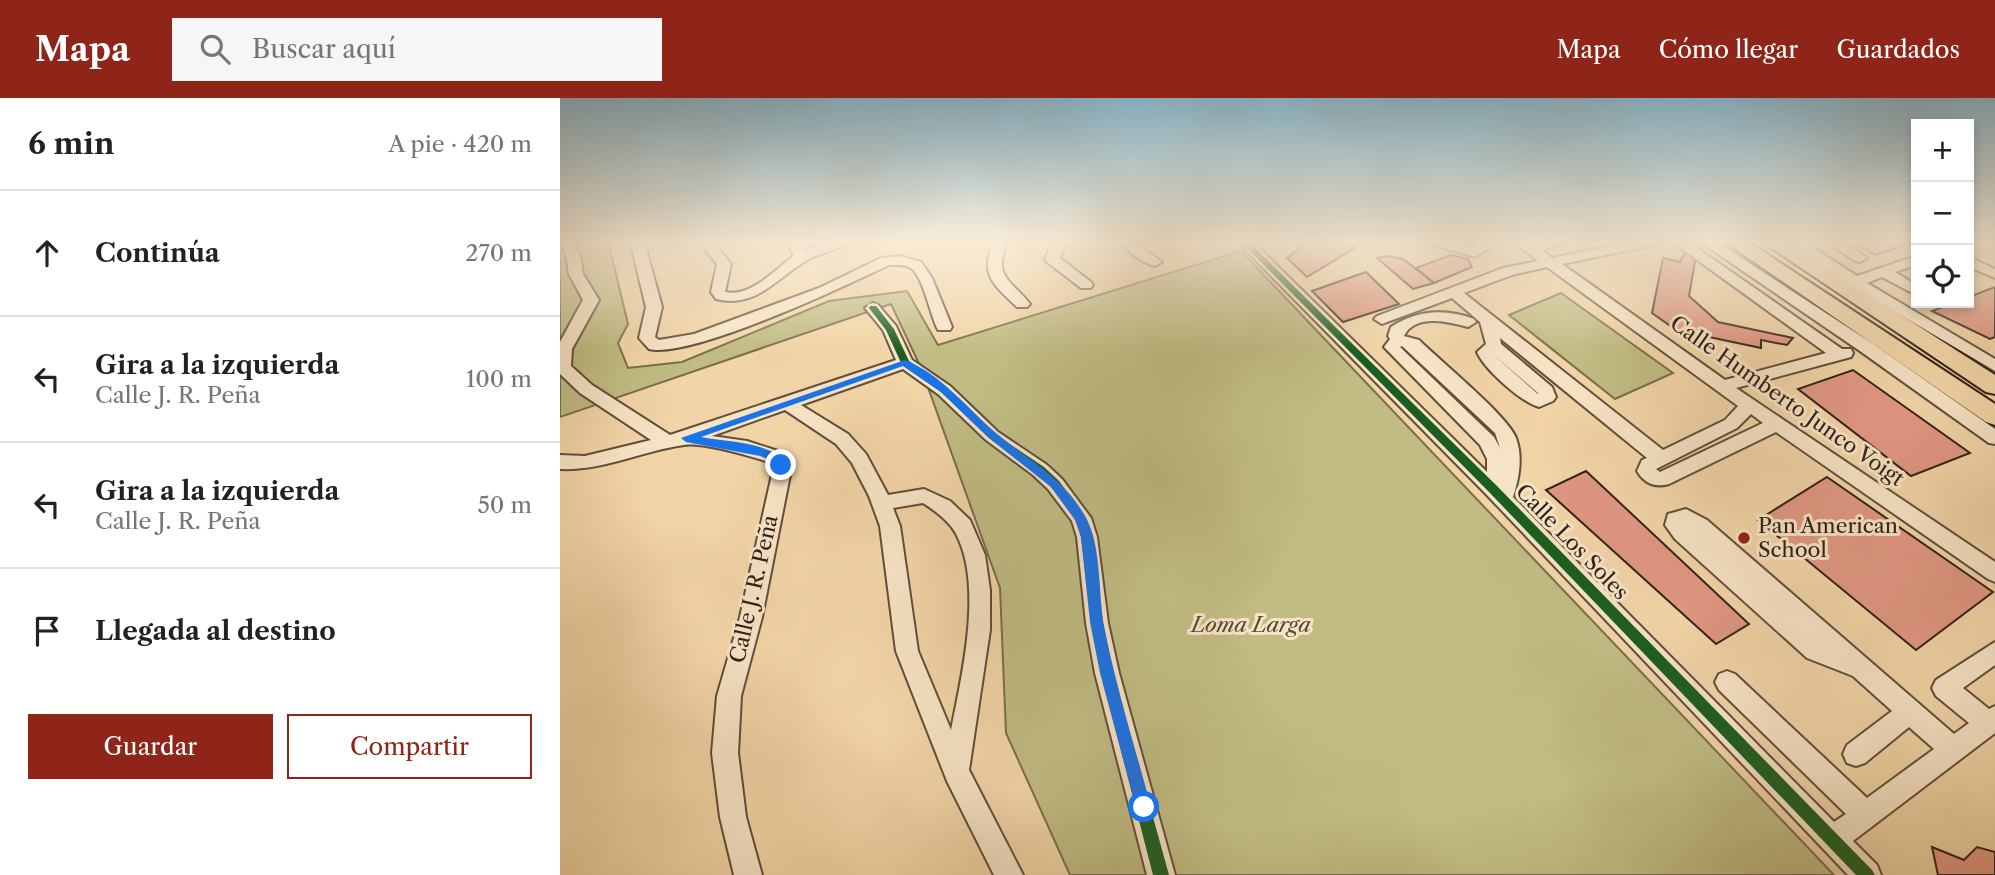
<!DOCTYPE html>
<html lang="es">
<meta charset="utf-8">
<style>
:root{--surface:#fff;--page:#f6f6f6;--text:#222;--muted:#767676;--line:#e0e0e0;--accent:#8f2418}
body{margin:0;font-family:"Libre Caslon Text",serif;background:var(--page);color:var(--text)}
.controls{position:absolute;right:21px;top:21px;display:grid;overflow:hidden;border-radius:0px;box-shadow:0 4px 10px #0003}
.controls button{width:63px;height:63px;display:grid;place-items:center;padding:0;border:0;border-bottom:2px solid var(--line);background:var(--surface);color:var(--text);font:35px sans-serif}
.stop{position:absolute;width:21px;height:21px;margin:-16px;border:5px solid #1a73e8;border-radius:50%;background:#fff}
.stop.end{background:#1a73e8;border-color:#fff;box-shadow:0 2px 7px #0008}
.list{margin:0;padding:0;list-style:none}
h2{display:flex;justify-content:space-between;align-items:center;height:91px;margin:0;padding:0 28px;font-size:30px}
h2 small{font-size:23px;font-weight:400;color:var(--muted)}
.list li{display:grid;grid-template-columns:46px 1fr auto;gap:21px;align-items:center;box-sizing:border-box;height:126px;padding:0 28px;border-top:2px solid var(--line)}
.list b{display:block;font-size:26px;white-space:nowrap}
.list p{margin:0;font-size:23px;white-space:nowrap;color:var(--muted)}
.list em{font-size:23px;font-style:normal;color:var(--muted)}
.actions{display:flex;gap:14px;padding:21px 28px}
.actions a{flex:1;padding:16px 0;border:2px solid var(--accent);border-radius:0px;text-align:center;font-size:24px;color:var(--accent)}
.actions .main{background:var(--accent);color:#fff}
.icon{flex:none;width:38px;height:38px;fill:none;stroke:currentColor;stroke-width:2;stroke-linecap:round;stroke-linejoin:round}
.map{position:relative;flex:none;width:1435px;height:777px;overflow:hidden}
header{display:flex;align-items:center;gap:42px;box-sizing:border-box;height:98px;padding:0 35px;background:var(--accent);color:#fff}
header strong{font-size:33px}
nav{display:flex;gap:38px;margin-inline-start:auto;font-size:24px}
.search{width:490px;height:63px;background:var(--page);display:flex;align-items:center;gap:18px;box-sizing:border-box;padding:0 24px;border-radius:0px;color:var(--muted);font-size:26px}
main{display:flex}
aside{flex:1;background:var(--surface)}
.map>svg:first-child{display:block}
</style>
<header>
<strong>Mapa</strong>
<div class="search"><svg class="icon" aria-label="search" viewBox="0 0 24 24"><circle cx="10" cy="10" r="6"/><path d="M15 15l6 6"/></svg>Buscar aquí</div>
<nav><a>Mapa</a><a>Cómo llegar</a><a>Guardados</a></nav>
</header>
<main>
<aside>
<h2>6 min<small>A pie · 420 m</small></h2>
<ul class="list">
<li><svg class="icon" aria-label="ahead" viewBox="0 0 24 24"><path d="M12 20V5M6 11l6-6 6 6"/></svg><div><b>Continúa</b></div><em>270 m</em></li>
<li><svg class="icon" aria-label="left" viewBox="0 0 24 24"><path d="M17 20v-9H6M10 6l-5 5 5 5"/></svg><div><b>Gira a la izquierda</b><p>Calle J. R. Peña</p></div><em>100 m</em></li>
<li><svg class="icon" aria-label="left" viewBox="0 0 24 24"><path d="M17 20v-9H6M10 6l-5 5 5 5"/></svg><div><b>Gira a la izquierda</b><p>Calle J. R. Peña</p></div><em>50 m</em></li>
<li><svg class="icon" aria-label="arrive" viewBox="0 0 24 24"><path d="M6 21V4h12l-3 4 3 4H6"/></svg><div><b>Llegada al destino</b></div></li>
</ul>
<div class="actions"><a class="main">Guardar</a><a>Compartir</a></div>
</aside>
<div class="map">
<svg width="1435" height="777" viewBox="0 0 1435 777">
<rect width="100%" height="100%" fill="#f2d5a7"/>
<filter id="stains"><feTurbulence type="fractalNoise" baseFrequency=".00286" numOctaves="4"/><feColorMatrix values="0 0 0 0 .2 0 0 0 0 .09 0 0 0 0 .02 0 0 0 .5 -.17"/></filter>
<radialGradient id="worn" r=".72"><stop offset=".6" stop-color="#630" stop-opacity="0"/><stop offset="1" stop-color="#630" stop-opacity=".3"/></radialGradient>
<g fill="#c0bc83" stroke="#786e4e" stroke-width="2">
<path d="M0 143H48L68 226 58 245 68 270 122 264 269 203 347 193 378 247 681 153 1274 777H510L446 635 440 490 361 270 331 206 0 319Z"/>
<path d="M1001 195 1113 275 1055 301 949 217Z"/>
</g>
<g fill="#e19783" stroke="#312118" stroke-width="2">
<path d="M737 143H781L795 150 747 179 727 160 744 146Z"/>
<path d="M1300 143H1356V144L1315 157 1294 145Z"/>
<path d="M1125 154 1136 158 1129 198 1158 224 1233 240 1227 247 1201 242V250L1116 232 1092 215 1103 160 1120 164Z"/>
<path d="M891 157 908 161 912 169 874 185 856 170Z"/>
<path d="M827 158 843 161 874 185 853 191 817 160Z"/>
<path d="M806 174 839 206 783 224 752 193Z"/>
<path d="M1435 189V239L1430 241 1372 213 1393 205H1409V199Z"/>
<path d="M1293 272 1410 355 1351 378 1238 291Z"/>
<path d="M1026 373 1189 526 1156 546 986 392Z"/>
<path d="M1267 379 1433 494 1356 552 1198 422Z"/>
<path d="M1372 749 1404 762 1417 749 1435 754V777H1378Z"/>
</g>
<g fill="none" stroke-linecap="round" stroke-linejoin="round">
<defs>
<g id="minor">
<path d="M0 143H12L20 157 23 176 39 202 12 251 11 268 32 287 110 337 336 262 323 232 305 210 313 205 318 207 336 228 352 262 390 288 438 334 487 367 502 381 531 420 537 439 548 525 559 575 615 777H587L535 575 526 525 517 439 512 423 488 391 473 377 426 342 378 296 343 271 241 307 288 336 306 356 328 397 364 391 390 403 410 422 425 457 430 492V532L409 672 463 777H434L387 683 336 553 320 428 309 398 292 365 276 346 225 312 152 338 187 343 224 355 231 372 202 519 181 598 178 655 186 719 202 777H174L160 719 152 655 157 598 180 519 213 372 209 364C189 358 144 344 124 347 81 353 43 373 0 371V357L25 358 91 342 20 295 0 276V244L23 202 9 176 6 157ZM363 405C374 412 388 422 395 434 424 485 402 577 391 632L358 553 340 428 333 410Z"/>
<path d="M70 143H84L102 209 95 239 99 242 134 236 259 190 321 160 340 158 361 164 372 180 392 229 390 232H378C370 217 364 180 351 170 345 166 336 167 329 167 285 188 131 261 89 251L79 240 86 209Z"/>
<path d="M138 143H152L171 166 165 194C191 200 215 171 234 158L227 143H241L245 152 269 143H290C280 152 262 154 249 161 217 179 197 211 156 201L151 194 157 166Z"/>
<path d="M434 143H448C432 179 450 181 470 206L467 209H457C433 186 419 176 434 143Z"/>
<path d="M493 143H507L500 160 531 184 533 187 531 190H521L487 164 485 161Z"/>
<path d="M559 143H573L602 164 595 168C581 164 568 154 559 143Z"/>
<path d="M677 143H692L927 374V361L920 347 824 249 830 241 828 238 831 229C857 212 885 210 914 221L916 224 908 229C889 224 855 215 844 238L859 242C879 262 948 318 956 340 963 359 959 381 953 399L1274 724 1286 716 1159 592 1155 584 1159 576 1167 573 1175 576 1307 700 1374 651 1349 629 1305 665 1296 668 1287 665 1283 656 1287 647 1332 613 1293 578 1247 560 1115 441 1105 427 1108 416 1126 411 1147 422 1394 636 1409 625 1376 598 1372 590 1376 582 1435 544V567L1403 590 1429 611 1435 608V635L1293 743 1317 767 1321 777H1288L926 396ZM842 248 935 335 940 350 934 339 840 249Z"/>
<path d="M868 143H890L913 150 916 148 911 143H926L931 149 915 159 870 146Z"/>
<path d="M953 143H969L973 146 1007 143 982 152 992 160 1075 143H1102L1095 147 1002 166 1165 282 1266 255 1111 143H1127L1282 251H1291L1293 255 1291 259 1176 290 1435 464V484L1428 481 1216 334 1109 386C1095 390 1084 385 1077 373L1082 362 1087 360 940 240 941 246 992 289 996 299 993 303 979 309C961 304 924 271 917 254L926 246 920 224 892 200 827 224 822 226 814 221 817 218 943 170 978 163ZM987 169 1156 292 1178 308 1165 322 1103 352 904 195 952 177ZM934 257 978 295V296L935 258ZM1191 316 1203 325 1100 374 1096 371 1177 330Z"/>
<path d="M1139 143H1155L1312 245 1435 331V346L1429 345 1300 253Z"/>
<path d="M1227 143H1243L1297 178 1356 158V167L1335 174 1356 187V197L1322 179 1307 185 1435 261V273L1290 187Z"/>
<path d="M1266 143H1282L1307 160 1300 164 1295 163Z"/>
<path d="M1409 143H1418L1409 148Z"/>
<path d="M1409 159 1435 171V180L1409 169Z"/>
</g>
<g id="highway">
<path d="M1164 143H1187L1435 306V327L1426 324Z"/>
<path d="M1201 143H1225L1435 277V296L1426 294Z"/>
</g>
</defs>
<use href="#minor" stroke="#614e3c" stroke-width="4"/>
<use href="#highway" stroke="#312118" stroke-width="4"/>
<use href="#minor" fill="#f7e4c6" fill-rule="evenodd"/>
<use href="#highway" fill="#f2d5a7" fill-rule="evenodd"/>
<defs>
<g id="cycleway">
<path d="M680 143H688L937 388 1312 772 1315 777H1296L929 394Z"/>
<path d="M310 208H316L334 231 349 263 387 290 435 336 484 369 499 383 526 420 533 439 543 525 553 575 609 777H593L541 575 531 525 521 439 516 421 491 389 476 375 429 340 381 294 342 267 326 232 309 210Z"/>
</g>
</defs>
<use href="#cycleway" stroke="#f7e4c6" stroke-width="5"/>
<use href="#cycleway" fill="#1b5e20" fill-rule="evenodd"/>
</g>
<linearGradient id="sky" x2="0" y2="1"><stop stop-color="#89b6cc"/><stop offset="0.57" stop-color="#f9ecd7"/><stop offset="1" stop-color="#f9ecd7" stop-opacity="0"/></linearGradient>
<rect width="1435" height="252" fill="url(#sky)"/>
<path fill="#1a73e8" d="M345 262C381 276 407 310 436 335 468 362 504 380 525 418 542 447 538 495 544 528 556 589 575 649 591 709L589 715 584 717 578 715 576 709 540 575 530 524 521 439 515 422 491 389 429 340 381 294 343 268 141 339C166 344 212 343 227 367L221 371 213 363 200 358 126 344 121 340Z"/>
<circle fill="#8f2418" stroke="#f7e4c6" stroke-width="2.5" cx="1184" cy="440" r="7"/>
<g text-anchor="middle" stroke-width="6" stroke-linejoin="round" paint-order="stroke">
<g font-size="21" fill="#312118" stroke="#f7e4c6">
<text transform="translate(1227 303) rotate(35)" y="7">Calle Humberto Junco Voigt</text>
<text transform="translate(1012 444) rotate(46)" y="7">Calle Los Soles</text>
<text transform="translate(194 491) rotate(-77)" y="7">Calle J. R. Peña</text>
</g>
<g font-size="21" fill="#312118" stroke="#f7e4c6" text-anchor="start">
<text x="1198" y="435">Pan American<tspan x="1198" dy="24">School</tspan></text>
</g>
<g font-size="21" font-style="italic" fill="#554833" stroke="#f7e4c6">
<text x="691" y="534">Loma Larga</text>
</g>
</g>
<rect width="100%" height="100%" filter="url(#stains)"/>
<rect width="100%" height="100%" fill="url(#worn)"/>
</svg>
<div class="controls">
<button>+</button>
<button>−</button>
<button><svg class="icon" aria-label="locate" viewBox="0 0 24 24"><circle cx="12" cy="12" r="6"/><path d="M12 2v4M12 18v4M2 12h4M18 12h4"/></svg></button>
</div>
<div class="stop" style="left:584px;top:709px"></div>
<div class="stop end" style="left:221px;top:367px"></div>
</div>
</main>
